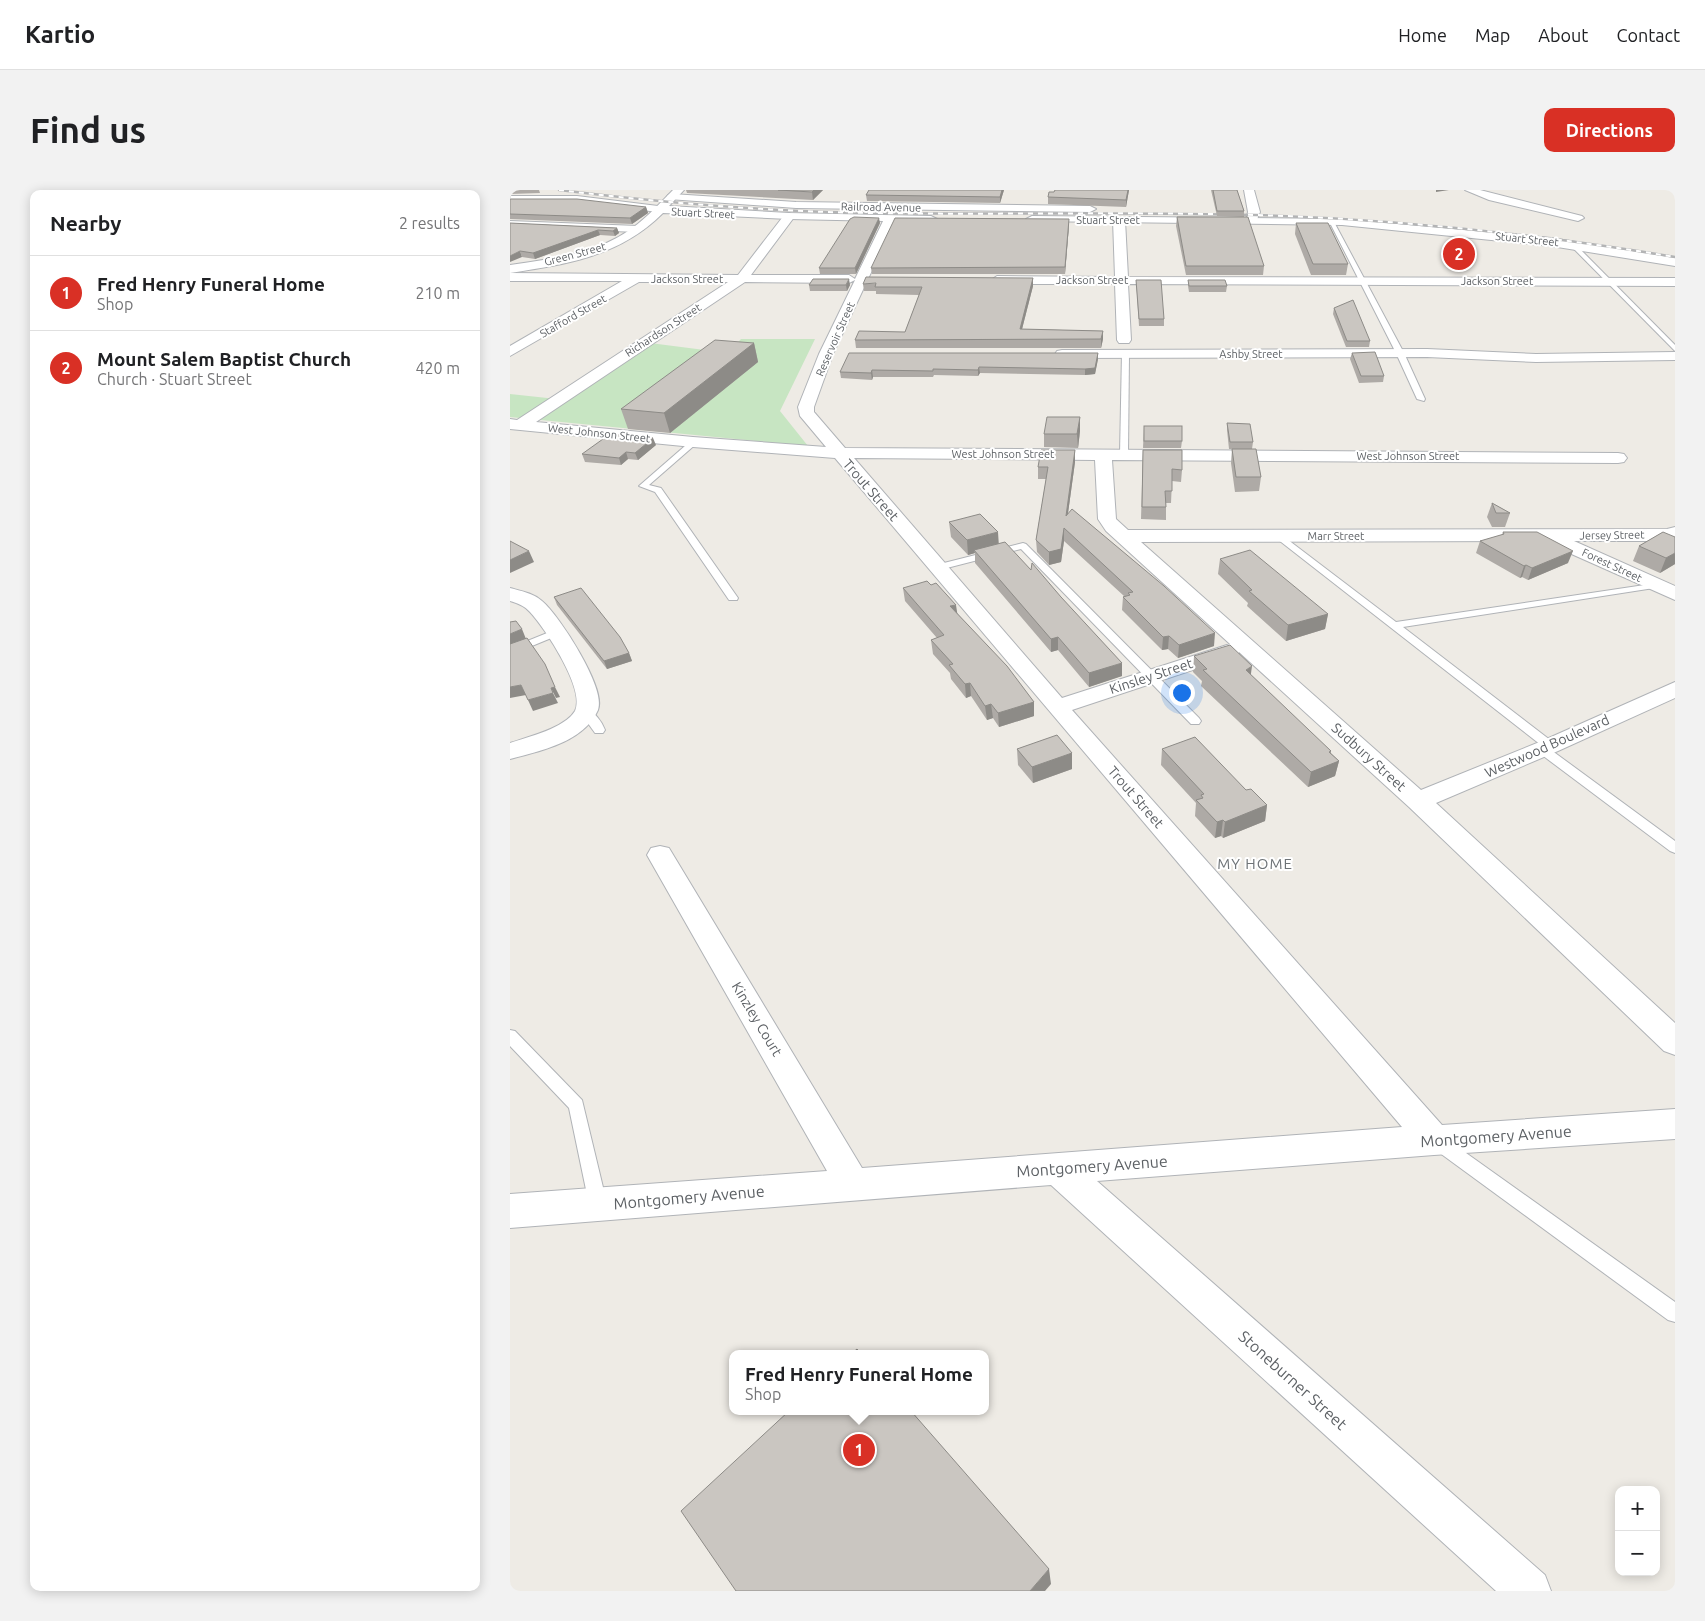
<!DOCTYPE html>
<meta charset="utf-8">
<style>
:root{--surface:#fff;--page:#f2f2f2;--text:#202124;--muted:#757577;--line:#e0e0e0;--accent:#d93025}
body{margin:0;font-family:Ubuntu,sans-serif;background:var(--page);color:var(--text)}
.controls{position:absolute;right:15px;bottom:15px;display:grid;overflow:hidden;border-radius:10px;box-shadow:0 2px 12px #0003}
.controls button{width:45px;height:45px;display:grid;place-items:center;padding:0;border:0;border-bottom:1px solid var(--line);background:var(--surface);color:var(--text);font:25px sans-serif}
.you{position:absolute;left:671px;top:502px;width:18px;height:18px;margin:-12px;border:4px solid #fff;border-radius:50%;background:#1a73e8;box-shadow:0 0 0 8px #1a73e833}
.badge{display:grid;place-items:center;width:32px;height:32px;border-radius:50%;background:var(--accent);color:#fff;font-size:16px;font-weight:700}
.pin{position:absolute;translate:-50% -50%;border:2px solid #fff;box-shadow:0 1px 5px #0006}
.popup{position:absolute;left:219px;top:1160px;width:260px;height:65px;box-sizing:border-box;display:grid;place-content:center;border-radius:10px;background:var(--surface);filter:drop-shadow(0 1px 4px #0005);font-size:16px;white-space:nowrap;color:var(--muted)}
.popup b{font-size:19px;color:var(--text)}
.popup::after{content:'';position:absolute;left:50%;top:100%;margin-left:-10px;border:10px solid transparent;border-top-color:var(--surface)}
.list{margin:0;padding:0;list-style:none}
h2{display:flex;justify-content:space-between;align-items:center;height:65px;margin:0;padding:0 20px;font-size:21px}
h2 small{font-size:16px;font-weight:400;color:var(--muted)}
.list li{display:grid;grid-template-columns:32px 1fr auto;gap:15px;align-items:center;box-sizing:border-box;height:75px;padding:0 20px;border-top:1px solid var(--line)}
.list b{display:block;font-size:19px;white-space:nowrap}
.list p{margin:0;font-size:16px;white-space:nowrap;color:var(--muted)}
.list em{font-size:16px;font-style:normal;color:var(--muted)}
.map{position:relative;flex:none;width:1165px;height:1401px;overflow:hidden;border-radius:10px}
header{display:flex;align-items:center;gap:30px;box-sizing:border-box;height:70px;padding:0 25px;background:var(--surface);border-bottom:1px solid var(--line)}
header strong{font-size:24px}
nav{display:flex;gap:28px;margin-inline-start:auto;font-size:18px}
.intro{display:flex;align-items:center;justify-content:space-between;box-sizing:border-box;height:120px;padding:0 30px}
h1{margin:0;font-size:35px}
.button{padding:12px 22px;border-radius:10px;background:var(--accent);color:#fff;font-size:18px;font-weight:700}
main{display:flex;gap:30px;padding:0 30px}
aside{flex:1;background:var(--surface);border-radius:10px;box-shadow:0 2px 12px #0003}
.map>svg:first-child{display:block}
</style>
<header>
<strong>Kartio</strong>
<nav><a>Home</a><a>Map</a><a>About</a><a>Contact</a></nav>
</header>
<div class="intro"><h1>Find us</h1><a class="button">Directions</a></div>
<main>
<aside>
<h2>Nearby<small>2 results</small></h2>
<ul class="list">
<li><span class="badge">1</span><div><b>Fred Henry Funeral Home</b><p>Shop</p></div><em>210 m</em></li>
<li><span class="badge">2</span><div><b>Mount Salem Baptist Church</b><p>Church · Stuart Street</p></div><em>420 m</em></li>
</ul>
</aside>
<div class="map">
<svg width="1165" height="1401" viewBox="0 0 1165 1401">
<rect width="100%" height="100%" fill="#eeebe5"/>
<path fill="#c7e5c2" d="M231 149H305L270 221 298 256 0 227V204L56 210 140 153 218 163Z"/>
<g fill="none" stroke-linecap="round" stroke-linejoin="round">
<defs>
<g id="service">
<path d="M819 31 824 32 894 163 915 209 914 211 907 209 886 163Z"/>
<path d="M1061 54H1065L1165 155V161L1061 56Z"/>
<path d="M612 162 619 164 618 264 614 267 610 264Z"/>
<path d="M183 249 187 252 186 254 139 295 151 298 228 408 227 410H219L145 302 129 296Z"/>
<path d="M769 343 886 432 1148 393V397L1144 398 893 437 1044 553 1046 556 1041 560 1165 651V663L1160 661 1028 562 1026 559 1031 555 766 348V344Z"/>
<path d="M513 353 516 354 689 528 691 531 689 534H681L511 359 429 380 424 377 426 375Z"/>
<path d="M47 439 52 442 51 444 0 465V458Z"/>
<path d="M76 518C84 521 92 532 95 540L93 543H85L72 525 70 522 72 519Z"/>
<path d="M0 840 5 841 72 910 97 1014 94 1020 88 1022 82 1020 79 1014 59 918 0 856Z"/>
<path d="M929 945 935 948 1165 1112V1132L1158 1130 923 958 921 953 923 948Z"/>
</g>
<g id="minor">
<path d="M734 0H744L750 22 746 32 742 33 736 30 738 22Z"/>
<path d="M955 0H970L1072 26 1074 28 1068 31 979 10Z"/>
<path d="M162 4 286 12 580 16 586 19 580 22 286 18 158 9 157 7 158 5Z"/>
<path d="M0 6H67L148 16 154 19 148 22 67 12H0Z"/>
<path d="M279 23 285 26 241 85H339L345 89 374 29 380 26 386 29 323 164 304 217V222L335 258 1108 263 1114 264 1117 268 1114 272 1108 273 602 270 606 329 618 340 1157 339 1165 337V349L1157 351H1064L1165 396V410L1039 354 1037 351 631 352 911 600 1032 551 1165 492V508L1048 561 926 613 1165 833V865L1154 861 899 617 729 462 728 465 562 520 932 935 1165 919V949L924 965 587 991 1035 1385 1041 1401H986L541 995 0 1038V1004L317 981 137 665 141 658 150 656 159 658 352 978 892 937 325 268 183 257 0 239V229L7 230 218 92H129L0 166V156L112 91H0V83L228 85 275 24ZM345 90 309 164 288 217 290 226 316 257 183 247 26 232 235 92 339 93ZM344 268 585 270 588 329 596 341 720 454 552 508Z"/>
<path d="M609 27 615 30 618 87 1165 88V96L618 94 621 150 619 153H609L607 150 605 94H487L481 90 487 86 605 87 603 30Z"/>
<path d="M0 31 128 36 134 39 128 42 0 37Z"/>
<path d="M917 159 1026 164 1165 162V170L1026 172 917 167 552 168 547 167 545 164 547 161 552 160Z"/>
<path d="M0 398C11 401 23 403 32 411 49 425 97 499 88 520 74 552 30 561 0 569V553C18 547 55 538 65 521 76 500 35 438 20 422 15 416 7 413 0 411Z"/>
</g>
<g id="tertiary">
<path d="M163 0H174L159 16 279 23 421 26 427 29 421 32 279 29 153 23C110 66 58 74 0 83V75C41 69 86 64 121 39 138 27 149 14 163 0Z"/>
<path d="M522 26 832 29 1041 48 1165 68V76L1041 56 832 35 518 31 516 29Z"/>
</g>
</defs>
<use href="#service" stroke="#b0b3b7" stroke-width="2"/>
<use href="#minor" stroke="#b0b3b7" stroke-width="2"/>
<use href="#tertiary" stroke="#b0b3b7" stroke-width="2"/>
<use href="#service" fill="#fff" fill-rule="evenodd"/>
<use href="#minor" fill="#fff" fill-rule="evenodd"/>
<use href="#tertiary" fill="#fff" fill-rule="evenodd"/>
<defs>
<path id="rail" d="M49 0C138 11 228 19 318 22 460 26 603 21 746 25 886 29 1026 44 1165 67"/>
</defs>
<use href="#rail" stroke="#b3b4b5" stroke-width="2.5"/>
<use href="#rail" stroke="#fff" stroke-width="2" stroke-dasharray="5" stroke-linecap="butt"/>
</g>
<g fill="#aeaaa6">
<path d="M0 0H29L30 3 0 4Z"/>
<path d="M176 0H313L303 10 177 3Z"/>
<path d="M359 0H494L490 13 357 11 356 5Z"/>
<path d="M545 0H619L616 17 538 14V7L544 2Z"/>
<path d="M701 0H727L734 21V27L707 26Z"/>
<path d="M0 9 136 17 138 23 122 34 0 29Z"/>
<path d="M667 27 754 76 753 85H676L666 36Z"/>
<path d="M0 33 107 38 109 43 105 46 90 45 25 69 12 67Z"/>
<path d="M370 33 346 84H310L309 78Z"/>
<path d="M786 33 838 74 836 85H801L785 44Z"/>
<path d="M559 35 555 84H362L361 78Z"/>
<path d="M523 88V96L512 139 593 141V149L591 158H346L345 150 395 142 409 105 366 104V101H354L353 94Z"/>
<path d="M626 90 654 129V136H629Z"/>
<path d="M678 90 717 96 716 102H679L678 96Z"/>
<path d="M299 95H340L337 101H300Z"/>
<path d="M824 118 860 151 859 157H836L823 124Z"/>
<path d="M244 153 248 172 160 243 118 239 111 219Z"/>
<path d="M588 163V169L585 184 575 185 470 183 468 186 424 185 423 187H363L362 190 331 188 330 182Z"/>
<path d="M842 163 874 186 873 192 849 193 840 169Z"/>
<path d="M570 227V241L568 258 534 257V244Z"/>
<path d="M717 233 743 252 742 259 751 287 749 301 725 302 721 273 722 259H719L717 240Z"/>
<path d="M634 236 672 251 671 258H633Z"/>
<path d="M146 255 128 270 118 269 111 275 75 272 72 264Z"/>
<path d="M565 260V272L558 323 704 456 668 468 658 459 652 460 612 420 613 407 614 406 554 351 551 372 539 375 527 362 526 350 536 289H528V277Z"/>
<path d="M633 260 672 280 671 292 662 291 661 313H656V330L631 329Z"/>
<path d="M982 313 1000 323 995 337H982L977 327Z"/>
<path d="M439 332 488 354 612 486 579 497 548 460 541 462 465 373V363L458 365 441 347Z"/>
<path d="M993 342 1058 373 1018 390 1012 387 1010 388 966 363 970 351 992 345Z"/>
<path d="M1153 342 1165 374 1150 383 1123 371 1129 356Z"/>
<path d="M710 369 818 424 815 439 776 451 737 416 738 413 708 384Z"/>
<path d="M393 398 447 423 524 512V526L489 537 483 528 477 530 461 506 456 508 441 489 440 483 423 464 421 450 427 448 395 411Z"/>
<path d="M44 407 119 463 122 471 97 479 47 415Z"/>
<path d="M684 466 741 485 829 571 825 586 798 597 691 496 692 491 683 482Z"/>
<path d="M507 559 562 563V579L523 593 508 575Z"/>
<path d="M652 559 736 600 757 615 755 631 713 648 711 646 705 648 685 626 686 613 651 575Z"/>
</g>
<g fill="#8d8b87">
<path d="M304 0H313L303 10 302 2Z"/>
<path d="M492 0H494L490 13V7Z"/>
<path d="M618 0H619L616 17V10Z"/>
<path d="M926 0H939L926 2Z"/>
<path d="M136 17 138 23 122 34 120 28Z"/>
<path d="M369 28 370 33 346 84 345 78Z"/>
<path d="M559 29V35L555 84V77Z"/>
<path d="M107 38 109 43 105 46 103 41Z"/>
<path d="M88 40 90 45 25 69 23 63Z"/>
<path d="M10 61 12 67 0 72V66Z"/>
<path d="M523 88V96L510 147V139Z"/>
<path d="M339 89 340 95 337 101 336 95Z"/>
<path d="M593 141V149L591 158V149Z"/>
<path d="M244 153 248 172 160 243 154 223Z"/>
<path d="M588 163V169L585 184 575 185V179Z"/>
<path d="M469 177 470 183 468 186V180Z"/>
<path d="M362 180 363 187 362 190 361 183Z"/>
<path d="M570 227V241L568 258 567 244Z"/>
<path d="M143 248 146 255 128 270 125 263Z"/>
<path d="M565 260V272L556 338V326Z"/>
<path d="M116 262 118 269 111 275 109 268Z"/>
<path d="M554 338V351L551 372 539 375V362Z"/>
<path d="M488 342 489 357 464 360 465 363 458 365 457 350Z"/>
<path d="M19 361 24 372 0 383V370Z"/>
<path d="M1063 361 1058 373 1018 390 1022 378Z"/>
<path d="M1165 363V374L1150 383 1156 368Z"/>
<path d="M1016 375 1012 387 1010 388 1014 376Z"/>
<path d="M446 415 448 428 440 416Z"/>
<path d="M818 424 815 439 776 451 778 435Z"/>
<path d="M12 439 16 449 0 456V444Z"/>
<path d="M705 443 704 456 668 468 669 455Z"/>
<path d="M659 446 658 459 652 460 653 447Z"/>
<path d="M548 447V460L541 462V449Z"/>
<path d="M119 463 122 471 97 479 94 471Z"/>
<path d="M612 473V486L579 497V483Z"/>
<path d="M742 476 740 491 736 480Z"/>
<path d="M460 493 461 506 456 508 455 494Z"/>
<path d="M11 495 16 505 0 508V497Z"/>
<path d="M45 497 50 507 46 508 41 498Z"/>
<path d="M43 503 48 513 23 521 18 510Z"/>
<path d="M524 512V526L489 537 488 523Z"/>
<path d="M481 514 483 528 477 530 475 516Z"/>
<path d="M821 561 818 575 829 571 825 586 798 597 801 582 819 562Z"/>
<path d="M562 563V579L523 593 522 577Z"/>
<path d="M757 615 755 631 713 648 715 632Z"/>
<path d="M713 630 711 646 705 648 707 632Z"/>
<path d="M539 1379 541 1394 535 1401H520Z"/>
</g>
<g fill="#cac6c1" stroke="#8d8b87">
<path d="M268 0H304L302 2Z"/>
<path d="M359 0H492L490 7 356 5Z"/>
<path d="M545 0H618L616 10 538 7 539 2H544Z"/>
<path d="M703 0H727L734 21H707Z"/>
<path d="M0 9H67L136 17 120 28 0 24Z"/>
<path d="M344 27 369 28 345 78H309L340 29Z"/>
<path d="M667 27H738L754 76H676Z"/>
<path d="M385 28 559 29 555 77 361 78Z"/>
<path d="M0 33 107 38 103 41 88 40 23 63 10 61 0 66Z"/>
<path d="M786 33H818L838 74H803Z"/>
<path d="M356 87 523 88 510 139 593 141 591 149 345 150 349 141 395 142 412 97H365L366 93 353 94Z"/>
<path d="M303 89H339L336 95H299Z"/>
<path d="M626 90H651L654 129H629Z"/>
<path d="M678 90H715L717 96H679Z"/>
<path d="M843 110 860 151H837L824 118Z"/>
<path d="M205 150 244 153 154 223 111 219Z"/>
<path d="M865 162 874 186H851L842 163Z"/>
<path d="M339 163H588L585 178 575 179 469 177 468 180 423 179V181L362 180 361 183 330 182Z"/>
<path d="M537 227H570L567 244H534Z"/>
<path d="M717 233 740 234 743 252H720Z"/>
<rect x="634" y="236" width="38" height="15"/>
<path d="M100 244 143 248 125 263 116 262 109 268 72 264Z"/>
<path d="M722 259H746L751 287H726Z"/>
<path d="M531 260H565L556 326 562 319 654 396 705 443 669 455 659 446 653 447 613 407 620 405 618 403 623 402 554 338 551 359 539 362 526 350 538 277H528Z"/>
<path d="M633 260H672V280L662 279V301H655L656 317H632Z"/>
<path d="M982 313 1000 323H986Z"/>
<path d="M470 324 488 342 457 350 439 332Z"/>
<path d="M993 342H1027L1063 361 1022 378 1016 375 1014 376 970 351 994 344Z"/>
<path d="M1153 342 1165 347V363L1156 368 1129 356Z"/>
<path d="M0 351 19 361 0 370Z"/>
<path d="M495 352 521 380 522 373 551 407 612 473 579 483 548 447 541 449 464 360Z"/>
<path d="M740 360 818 424 778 435 739 401 742 400 710 369Z"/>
<path d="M417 391 421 395 426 393 446 415 440 416 497 476 524 512 488 523 481 514 475 516 460 493 455 494 439 475 443 474 421 450 434 445 393 398Z"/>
<path d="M71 398 110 447 119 463 94 471 44 407Z"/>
<path d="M6 431 12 439 0 444V432Z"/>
<path d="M17 448 35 474 45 497 41 498 43 503 18 510 11 495 0 497V454Z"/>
<path d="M720 455 742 476 736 480 821 561 819 562 829 571 801 582 693 480 697 479 684 466Z"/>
<path d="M547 545 562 563 522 577 507 559Z"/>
<path d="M685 547 736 600 741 599 757 615 715 632 713 630 707 632 686 610 693 608 691 605 694 604 652 559Z"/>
<path d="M347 1159 351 1164H341Z"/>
<path d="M279 1221H401L539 1379 520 1401H226L171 1321Z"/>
</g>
<g text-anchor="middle" stroke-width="4" stroke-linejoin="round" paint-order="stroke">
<g font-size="11" fill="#5d6165" stroke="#fff">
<text transform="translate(371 17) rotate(1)" y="4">Railroad Avenue</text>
<text transform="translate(193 23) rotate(3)" y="4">Stuart Street</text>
<text x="598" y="34">Stuart Street</text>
<text transform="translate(1017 49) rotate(6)" y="4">Stuart Street</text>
<text transform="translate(65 64) rotate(-15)" y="4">Green Street</text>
<text x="177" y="93">Jackson Street</text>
<text x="582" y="94">Jackson Street</text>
<text x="987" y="95">Jackson Street</text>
<text transform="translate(63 126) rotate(-30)" y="4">Stafford Street</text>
<text transform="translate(153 140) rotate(-33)" y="4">Richardson Street</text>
<text transform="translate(325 149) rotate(-66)" y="4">Reservoir Street</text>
<text x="741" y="168">Ashby Street</text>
<text transform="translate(89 243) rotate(6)" y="4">West Johnson Street</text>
<text x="493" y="268">West Johnson Street</text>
<text x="898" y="270">West Johnson Street</text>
<text transform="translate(1102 345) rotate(-1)" y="4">Jersey Street</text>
<text x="826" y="350">Marr Street</text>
<text transform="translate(1102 375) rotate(25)" y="4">Forest Street</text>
</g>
<g font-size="14" fill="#5d6165" stroke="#fff">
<text transform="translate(361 300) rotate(49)" y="5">Trout Street</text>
<text transform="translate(641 486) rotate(-18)" y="5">Kinsley Street</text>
<text transform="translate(1037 556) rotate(-24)" y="5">Westwood Boulevard</text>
<text transform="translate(859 567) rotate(42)" y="5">Sudbury Street</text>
<text transform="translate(626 607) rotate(49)" y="5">Trout Street</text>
<text transform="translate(247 829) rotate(59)" y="5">Kinzley Court</text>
</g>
<g font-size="15" letter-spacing="1" fill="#6e7377" stroke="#fff">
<text x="745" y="679">MY HOME</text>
</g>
<g font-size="16" fill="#5d6165" stroke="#fff">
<text transform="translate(986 946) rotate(-4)" y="6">Montgomery Avenue</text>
<text transform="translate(582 976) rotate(-4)" y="6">Montgomery Avenue</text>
<text transform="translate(179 1007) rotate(-5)" y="6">Montgomery Avenue</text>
<text transform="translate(783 1190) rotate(42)" y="6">Stoneburner Street</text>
</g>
</g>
</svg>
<div class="controls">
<button>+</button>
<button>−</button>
</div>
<div class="you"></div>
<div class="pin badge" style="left:349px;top:1260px">1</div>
<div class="popup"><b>Fred Henry Funeral Home</b>Shop</div>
<div class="pin badge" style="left:949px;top:64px">2</div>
</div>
</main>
